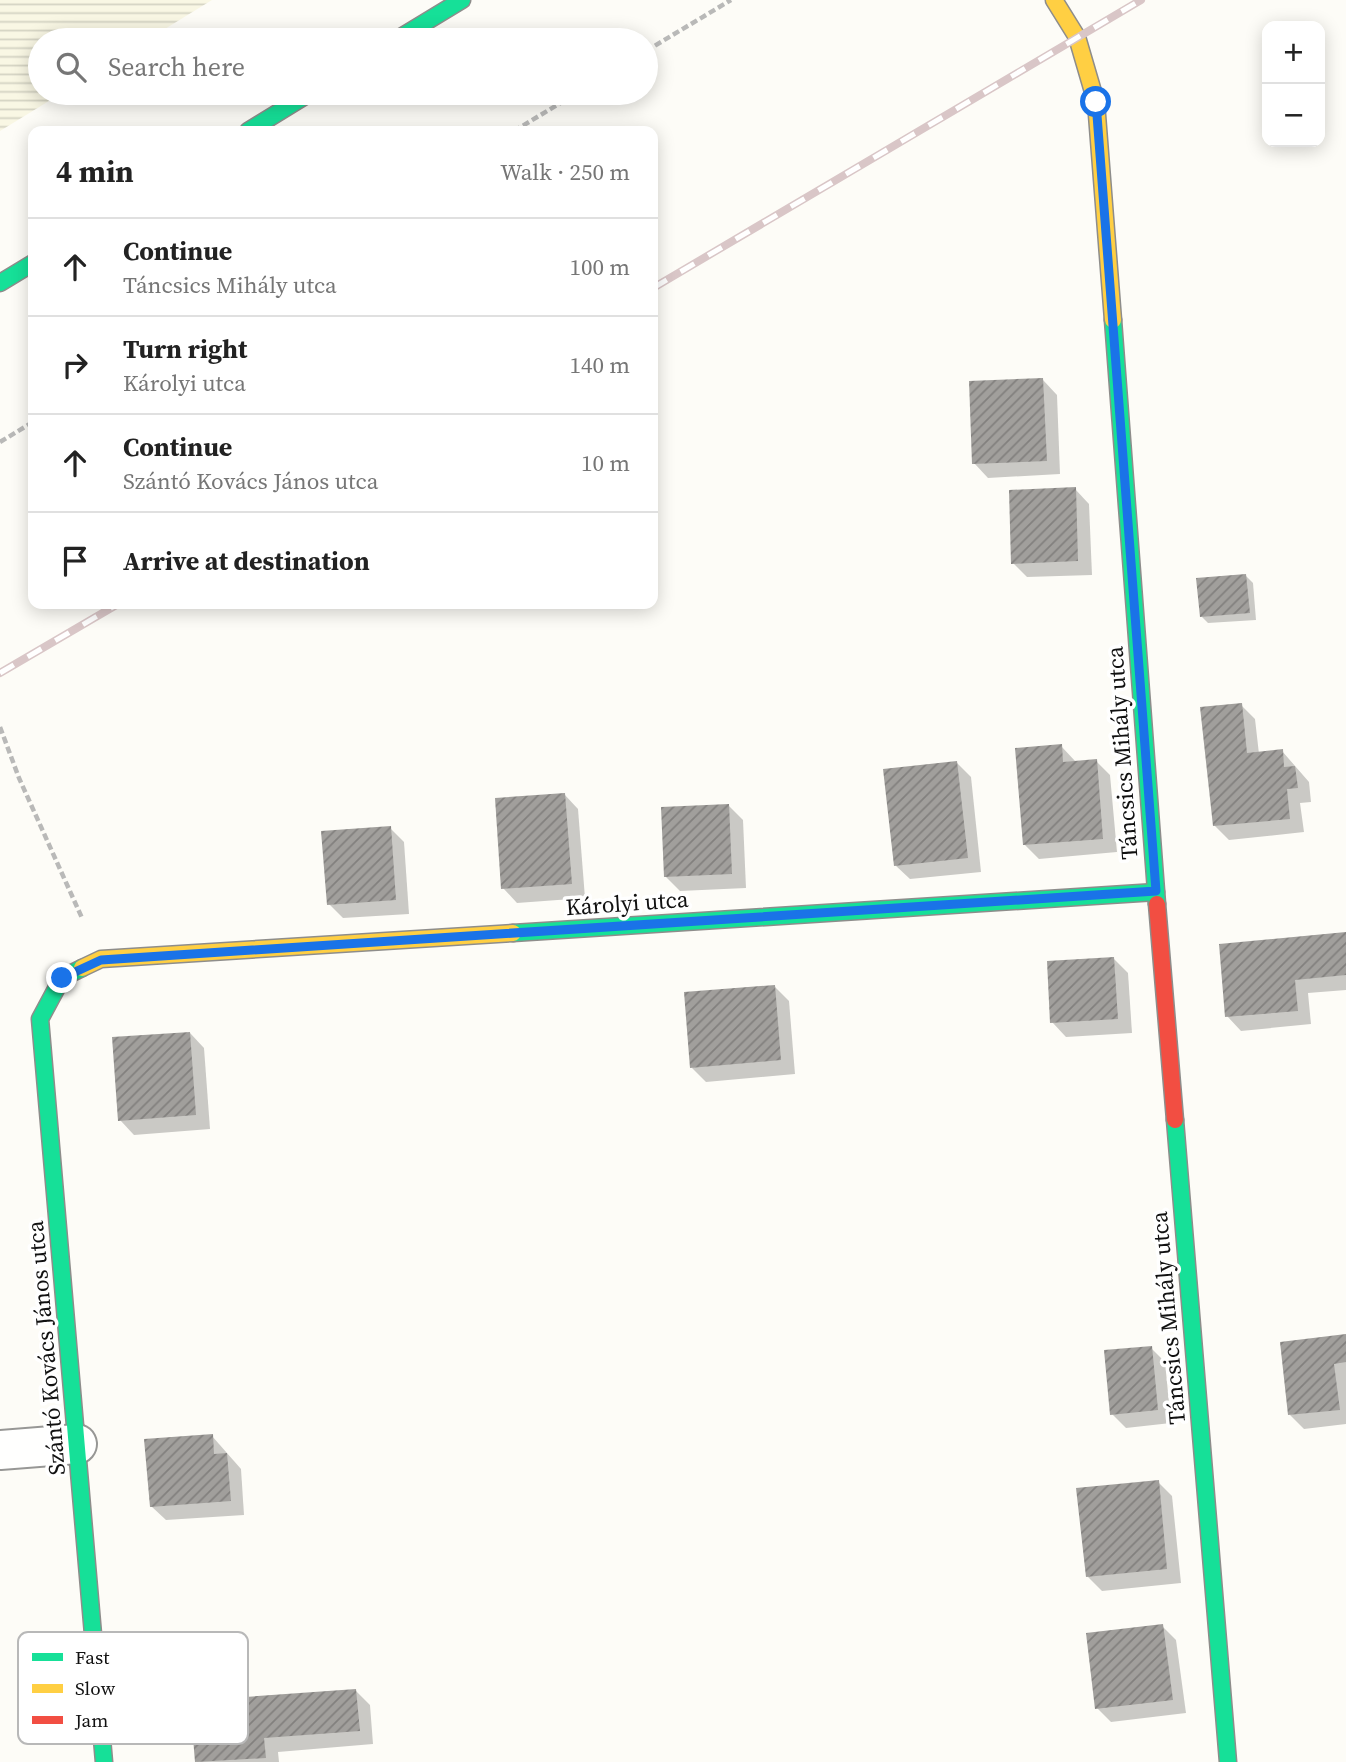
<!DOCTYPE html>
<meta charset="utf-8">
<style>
:root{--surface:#fff;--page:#f2f2f2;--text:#222;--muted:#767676;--line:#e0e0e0}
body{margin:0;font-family:"Source Serif 4",serif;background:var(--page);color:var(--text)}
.controls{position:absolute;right:21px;top:21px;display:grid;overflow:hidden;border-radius:14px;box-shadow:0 4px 18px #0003}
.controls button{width:63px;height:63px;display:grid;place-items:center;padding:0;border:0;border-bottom:2px solid var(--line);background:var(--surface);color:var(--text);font:35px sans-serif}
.stop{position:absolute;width:21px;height:21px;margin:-16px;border:5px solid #1a73e8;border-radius:50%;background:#fff}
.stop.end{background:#1a73e8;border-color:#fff;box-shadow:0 2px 7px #0008}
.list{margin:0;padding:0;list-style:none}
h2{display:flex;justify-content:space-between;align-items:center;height:91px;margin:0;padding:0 28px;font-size:30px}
h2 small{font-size:23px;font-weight:400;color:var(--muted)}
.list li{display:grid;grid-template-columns:46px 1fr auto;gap:21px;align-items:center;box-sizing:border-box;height:98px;padding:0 28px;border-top:2px solid var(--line)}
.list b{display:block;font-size:26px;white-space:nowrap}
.list p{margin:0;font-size:23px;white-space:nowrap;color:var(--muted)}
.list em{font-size:23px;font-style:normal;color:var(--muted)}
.icon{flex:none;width:38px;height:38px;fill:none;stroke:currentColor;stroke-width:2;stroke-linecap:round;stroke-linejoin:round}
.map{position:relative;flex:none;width:1346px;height:1762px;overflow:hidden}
.search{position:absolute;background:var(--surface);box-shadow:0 4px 18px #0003;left:28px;top:28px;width:630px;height:77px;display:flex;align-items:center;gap:18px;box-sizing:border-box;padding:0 24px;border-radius:38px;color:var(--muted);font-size:26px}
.panel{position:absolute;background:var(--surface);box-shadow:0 4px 18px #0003;left:28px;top:126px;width:630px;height:483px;border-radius:14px}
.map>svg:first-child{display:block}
</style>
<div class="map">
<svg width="1346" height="1762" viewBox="0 0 1346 1762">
<defs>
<pattern id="farmland-rules" width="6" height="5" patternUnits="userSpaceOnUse" patternTransform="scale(1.75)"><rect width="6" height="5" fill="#f9f7e4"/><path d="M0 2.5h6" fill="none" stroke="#d4d3c3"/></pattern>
<pattern id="building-hatch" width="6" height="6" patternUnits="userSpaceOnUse" patternTransform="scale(1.75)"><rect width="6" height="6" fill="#a19f9c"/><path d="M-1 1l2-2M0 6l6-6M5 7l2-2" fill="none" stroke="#82807e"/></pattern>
</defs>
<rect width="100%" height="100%" fill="#fdfcf7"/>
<path fill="url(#farmland-rules)" d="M0 0H212L147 40H40V93H62L0 131Z"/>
<g fill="#0003">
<path d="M1043 380 1057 395 1060 474 988 478 974 463Z"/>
<path d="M1075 489 1089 504 1092 575 1027 577 1013 563Z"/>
<path d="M1246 576 1253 583 1256 620 1208 623 1202 617Z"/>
<path d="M1241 705 1255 719 1259 754 1282 751 1309 782 1311 802 1300 803 1304 832 1229 840 1214 825Z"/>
<path d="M1061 746 1076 762 1096 761 1110 775 1117 852 1039 859 1025 845Z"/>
<path d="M957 763 971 777 981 872 910 879 895 865Z"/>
<path d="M564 794 578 809 585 898 517 903 503 888Z"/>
<path d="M728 805 743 820 746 888 680 891 666 877Z"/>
<path d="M390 828 404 842 409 914 343 918 329 904Z"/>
<path d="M1346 934V990L1308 993 1311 1024 1241 1031 1227 1016Z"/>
<path d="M1114 959 1128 973 1132 1033 1066 1037 1052 1022Z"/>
<path d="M774 986 789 1001 795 1074 706 1082 692 1068Z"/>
<path d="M190 1033 204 1048 210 1129 134 1135 120 1120Z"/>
<path d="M1346 1336V1424L1304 1429 1290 1415Z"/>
<path d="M1151 1348 1165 1362 1171 1423 1126 1428 1112 1414Z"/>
<path d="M212 1436 241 1469 244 1515 166 1520 151 1506Z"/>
<path d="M1158 1482 1172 1496 1181 1583 1102 1591 1087 1576Z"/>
<path d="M1162 1626 1176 1640 1186 1713 1111 1722 1097 1708Z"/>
<path d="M356 1691 370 1705 373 1744 278 1752 279 1762H197L192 1703Z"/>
</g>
<g fill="url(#building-hatch)">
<path d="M1043 378 1047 461 972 464 969 381Z"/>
<path d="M1076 487 1078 561 1011 564 1009 490Z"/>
<path d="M1246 574 1250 613 1200 617 1196 578Z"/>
<path d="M1242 703 1247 753 1283 749 1284 767 1295 766 1298 788 1287 789 1290 819 1213 826 1200 707Z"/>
<path d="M1062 744 1063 762 1097 759 1103 839 1023 845 1015 748Z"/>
<path d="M957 761 968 858 894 866 883 769Z"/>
<path d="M565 793 572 884 501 889 495 798Z"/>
<path d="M729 804 732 874 664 877 661 807Z"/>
<path d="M391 826 396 900 327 905 321 831Z"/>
<path d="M1346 932V975L1295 980 1298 1011 1225 1017 1219 944Z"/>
<path d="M1114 957 1118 1019 1050 1023 1047 961Z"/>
<path d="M775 985 781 1060 690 1068 684 992Z"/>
<path d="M190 1032 196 1115 118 1121 112 1037Z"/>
<path d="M1346 1334V1362L1334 1364 1340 1410 1288 1415 1280 1342Z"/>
<path d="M1152 1346 1158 1410 1110 1415 1104 1350Z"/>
<path d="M213 1434 214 1454 227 1453 231 1501 150 1507 144 1439Z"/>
<path d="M1159 1480 1167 1569 1086 1577 1076 1488Z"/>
<path d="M1163 1624 1173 1700 1095 1709 1086 1633Z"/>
<path d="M356 1689 360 1731 264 1738 266 1758 195 1762 190 1701Z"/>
</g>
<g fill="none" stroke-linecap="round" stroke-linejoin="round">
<defs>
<path id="street" d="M0 1450 77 1444"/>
<g id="fast">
<path d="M396 40 462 0"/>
<path d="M248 131 310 93"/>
<path d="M0 283 33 263"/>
<path d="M1113 320 1157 904"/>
<path d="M513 933 1156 892"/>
<path d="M82 968 62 978 40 1019 104 1762"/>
<path d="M1175 1120 1228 1762"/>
</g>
<g id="slow">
<path d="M1054 0 1077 37 1096 102 1113 320"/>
<path d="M82 968 101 959 513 933"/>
</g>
<path id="jam" d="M1157 904 1175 1120"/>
</defs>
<use href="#street" stroke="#979795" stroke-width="42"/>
<use href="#fast" stroke="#8e8d8b" stroke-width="19"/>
<use href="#slow" stroke="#8e8d8b" stroke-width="19"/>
<use href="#jam" stroke="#8e8d8b" stroke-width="19"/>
<g stroke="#b9b9b8" stroke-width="4.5" stroke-dasharray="7 3.5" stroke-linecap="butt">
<path d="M646 51 731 0"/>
<path d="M514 131 577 93"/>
<path d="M0 442 33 422"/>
<path d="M0 727 19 778 82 918"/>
</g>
<use href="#street" stroke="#fffffe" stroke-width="38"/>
<use href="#fast" stroke="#16e098" stroke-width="16"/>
<use href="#slow" stroke="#ffcf43" stroke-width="16"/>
<use href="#jam" stroke="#f24e42" stroke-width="16"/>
<defs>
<g id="rail">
<path d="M653 288 1141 0"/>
<path d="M0 673 118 604"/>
</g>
</defs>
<use href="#rail" stroke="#d9c6c7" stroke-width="8"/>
<use href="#rail" stroke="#fff" stroke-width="5" stroke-dasharray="16" stroke-linecap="butt"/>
</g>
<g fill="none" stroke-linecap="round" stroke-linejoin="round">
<path stroke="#1a73e8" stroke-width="9" d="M62 978 101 960 1156 891 1096 102"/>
</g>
<g text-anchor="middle" stroke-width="7" stroke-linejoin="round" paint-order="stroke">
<g font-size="23" fill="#111" stroke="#fff">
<text transform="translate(1122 753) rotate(-94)" y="8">Táncsics Mihály utca</text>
<text transform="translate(627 903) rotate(-4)" y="8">Károlyi utca</text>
<text transform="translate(1168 1318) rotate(-95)" y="8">Táncsics Mihály utca</text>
<text transform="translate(46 1348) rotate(-95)" y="8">Szántó Kovács János utca</text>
</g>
</g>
<rect x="18" y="1632" width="230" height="112" rx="10" fill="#fff" stroke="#b8b8b8" stroke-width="2"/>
<rect x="32" y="1653" width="31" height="8" fill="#16e098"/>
<rect x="32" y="1684" width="31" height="9" fill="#ffcf43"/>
<rect x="32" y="1716" width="31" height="8" fill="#f24e42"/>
<g font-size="19" fill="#111">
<text x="75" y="1664">Fast</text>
<text x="75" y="1695">Slow</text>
<text x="75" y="1727">Jam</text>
</g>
</svg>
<div class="controls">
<button>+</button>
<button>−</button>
</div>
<div class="stop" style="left:1096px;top:102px"></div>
<div class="stop end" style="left:62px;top:978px"></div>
<div class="search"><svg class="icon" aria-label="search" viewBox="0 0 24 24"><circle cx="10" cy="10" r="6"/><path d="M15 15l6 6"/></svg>Search here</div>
<section class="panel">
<h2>4 min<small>Walk · 250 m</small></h2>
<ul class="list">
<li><svg class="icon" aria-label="ahead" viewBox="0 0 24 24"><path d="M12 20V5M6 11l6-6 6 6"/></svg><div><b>Continue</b><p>Táncsics Mihály utca</p></div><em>100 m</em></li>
<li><svg class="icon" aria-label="right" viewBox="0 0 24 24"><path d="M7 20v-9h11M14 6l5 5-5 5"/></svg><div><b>Turn right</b><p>Károlyi utca</p></div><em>140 m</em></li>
<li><svg class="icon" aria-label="ahead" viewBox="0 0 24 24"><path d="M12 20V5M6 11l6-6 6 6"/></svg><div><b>Continue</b><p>Szántó Kovács János utca</p></div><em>10 m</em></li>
<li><svg class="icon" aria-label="arrive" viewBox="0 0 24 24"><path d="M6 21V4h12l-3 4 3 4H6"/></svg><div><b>Arrive at destination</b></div></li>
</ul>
</section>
</div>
